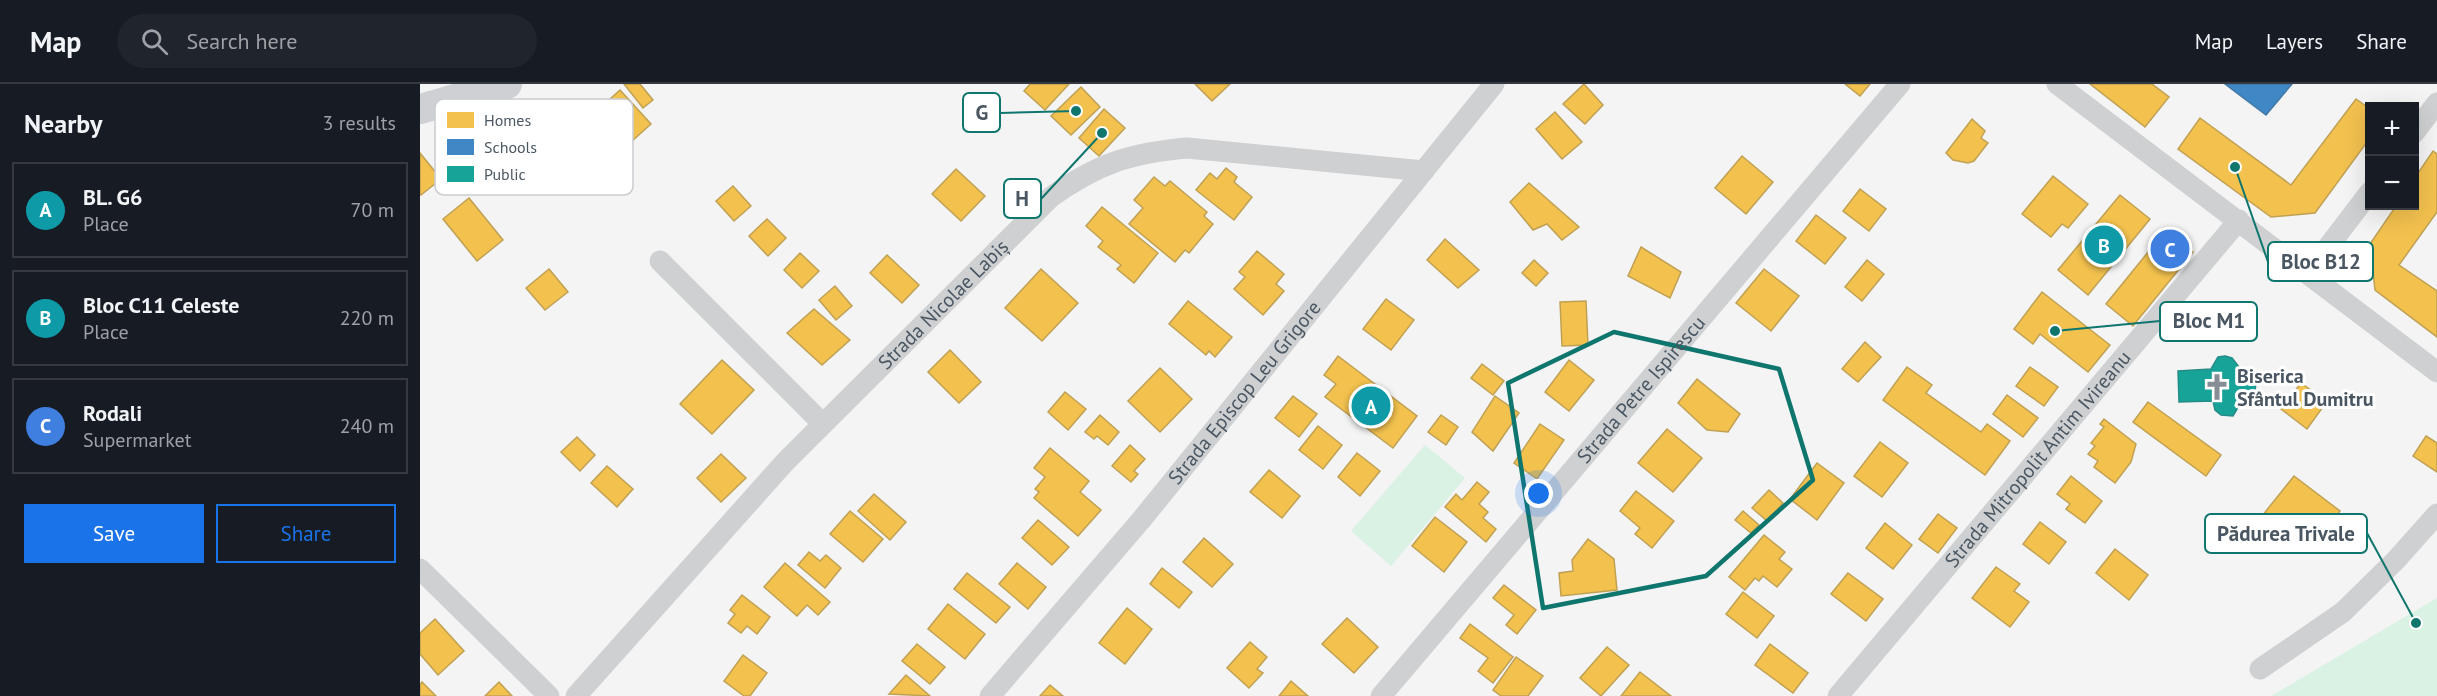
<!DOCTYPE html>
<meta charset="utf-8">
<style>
:root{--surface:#171b24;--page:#20242c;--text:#f1f3f6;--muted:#9ea1a6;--line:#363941;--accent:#1a73e8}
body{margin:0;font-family:"PT Sans",sans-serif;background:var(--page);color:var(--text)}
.controls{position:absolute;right:18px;top:18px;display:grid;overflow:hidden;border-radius:0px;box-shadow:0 6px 24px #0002}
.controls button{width:54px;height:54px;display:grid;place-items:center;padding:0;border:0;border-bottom:2px solid var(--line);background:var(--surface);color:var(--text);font:30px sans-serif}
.you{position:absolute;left:1119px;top:410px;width:21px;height:21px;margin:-15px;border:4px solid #fff;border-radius:50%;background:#1a73e8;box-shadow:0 0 0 9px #1a73e833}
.badge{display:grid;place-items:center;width:39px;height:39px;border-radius:50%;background:var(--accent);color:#fff;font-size:20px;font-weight:700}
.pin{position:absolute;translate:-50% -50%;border:3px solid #fff;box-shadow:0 2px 6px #0006}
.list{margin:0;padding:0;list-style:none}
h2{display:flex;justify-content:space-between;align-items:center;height:78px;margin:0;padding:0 24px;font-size:26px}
h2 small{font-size:20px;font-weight:400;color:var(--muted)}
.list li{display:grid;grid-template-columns:39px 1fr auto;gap:18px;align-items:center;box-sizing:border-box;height:96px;margin:0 12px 12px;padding:0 12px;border:2px solid var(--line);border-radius:0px}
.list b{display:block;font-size:22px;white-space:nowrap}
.list p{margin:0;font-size:20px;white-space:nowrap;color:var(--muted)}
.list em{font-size:20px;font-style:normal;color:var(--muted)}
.actions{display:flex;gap:12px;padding:18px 24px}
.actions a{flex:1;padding:14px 0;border:2px solid var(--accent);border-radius:0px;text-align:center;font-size:21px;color:var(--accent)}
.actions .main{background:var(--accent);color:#fff}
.icon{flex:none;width:33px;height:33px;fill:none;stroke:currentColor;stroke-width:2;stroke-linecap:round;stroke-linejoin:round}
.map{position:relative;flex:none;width:2017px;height:612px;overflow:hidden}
header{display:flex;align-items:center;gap:36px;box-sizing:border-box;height:84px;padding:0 30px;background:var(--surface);border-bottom:2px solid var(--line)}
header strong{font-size:28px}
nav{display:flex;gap:33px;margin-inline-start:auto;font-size:21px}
.search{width:420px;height:54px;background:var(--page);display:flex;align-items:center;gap:15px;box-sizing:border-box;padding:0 21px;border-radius:33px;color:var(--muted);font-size:22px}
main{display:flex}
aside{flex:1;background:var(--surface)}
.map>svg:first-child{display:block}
</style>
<header>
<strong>Map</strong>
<div class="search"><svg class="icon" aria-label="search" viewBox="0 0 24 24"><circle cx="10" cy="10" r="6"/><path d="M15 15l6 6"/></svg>Search here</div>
<nav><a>Map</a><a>Layers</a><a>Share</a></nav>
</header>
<main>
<aside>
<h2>Nearby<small>3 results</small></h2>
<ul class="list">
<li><span class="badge" style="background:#0f9aa8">A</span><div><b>BL. G6</b><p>Place</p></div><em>70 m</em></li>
<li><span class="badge" style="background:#0f9aa8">B</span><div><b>Bloc C11 Celeste</b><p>Place</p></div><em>220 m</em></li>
<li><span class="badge" style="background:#3f7fe0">C</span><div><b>Rodali</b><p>Supermarket</p></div><em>240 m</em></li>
</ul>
<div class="actions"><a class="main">Save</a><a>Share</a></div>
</aside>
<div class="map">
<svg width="2017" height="612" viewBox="0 0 2017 612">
<rect width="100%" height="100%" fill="#f4f4f4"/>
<g fill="#d9f2e3">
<path d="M1005 361 1045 394 971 482 931 447Z"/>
<path d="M2017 514V612H1851Z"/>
</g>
<g fill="#f2c14e" stroke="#c0a154" stroke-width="1.5">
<path d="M204 0H220L233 16 223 24Z"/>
<path d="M610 0H649L625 26 604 7Z"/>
<path d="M775 0H810L792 17Z"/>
<path d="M1164 0 1183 21 1165 40 1143 20Z"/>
<path d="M1425 0H1450L1440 12Z"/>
<path d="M1670 0H1732L1749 13 1725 43Z"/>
<path d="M661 3 680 23 651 51 631 32Z"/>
<path d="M200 6 231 40 211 58 180 24Z"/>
<path d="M1936 15 1950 25V54L1895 129 1851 133 1758 65 1780 34 1871 101Z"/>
<path d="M684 25 705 44 679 72 659 54Z"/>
<path d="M1135 28 1162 58 1142 75 1116 45Z"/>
<path d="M1552 35 1565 47 1561 54 1568 59 1554 77 1548 79 1533 76 1526 69Z"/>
<path d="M2013 67 2017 70V128L1979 181 2017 207V253L1955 206 1950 160 1976 122H1994V95Z"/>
<path d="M0 69 21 95 1 111 0 110Z"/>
<path d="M1322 72 1353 98 1326 130 1295 104Z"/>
<path d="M806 84 817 93 814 98 832 113 814 136 776 106 790 89 797 95Z"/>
<path d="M536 85 565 112 541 137 512 110Z"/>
<path d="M1633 92 1668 120 1648 144 1642 140 1631 153 1602 130Z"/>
<path d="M734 93 745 102 750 97 787 128 784 132 793 140 769 169 765 166 755 178 709 140 723 124 714 116Z"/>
<path d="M1109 99 1159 143 1142 156 1127 140 1113 146 1090 118Z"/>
<path d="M313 102 331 122 314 137 296 117Z"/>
<path d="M1440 105 1466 125 1449 147 1423 127Z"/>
<path d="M1700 111 1730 135 1668 211 1638 186Z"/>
<path d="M49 114 83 156 57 177 23 135Z"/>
<path d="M682 123 738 169 714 199 697 185 701 181 678 163 683 157 666 142Z"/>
<path d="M1396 131 1426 154 1405 180 1376 157Z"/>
<path d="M347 135 366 154 348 172 329 152Z"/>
<path d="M1746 146 1773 168 1713 242 1686 220Z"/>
<path d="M1025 155 1059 186 1038 204 1007 176Z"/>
<path d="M1221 163 1261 188 1250 214 1208 192Z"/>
<path d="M837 167 864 190 856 200 864 207 843 231 814 205 825 193 819 188Z"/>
<path d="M380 169 399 187 382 204 364 186Z"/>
<path d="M467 171 499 201 482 219 450 189Z"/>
<path d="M1114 176 1128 189 1116 202 1102 189Z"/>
<path d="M1447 176 1464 190 1442 217 1425 203Z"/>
<path d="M129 185 148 208 125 226 106 204Z"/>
<path d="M621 185 658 219 622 257 585 224Z"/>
<path d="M1344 185 1379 212 1351 247 1316 219Z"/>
<path d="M415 202 432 222 416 236 399 216Z"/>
<path d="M1622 208 1690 261 1668 288 1620 250 1613 260 1594 245Z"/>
<path d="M966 215 994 236 971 266 943 245Z"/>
<path d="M768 217 812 253 795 273 789 267 786 271 749 240Z"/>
<path d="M1166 217 1168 261 1142 262 1140 218Z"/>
<path d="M394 225 430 256 402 281 367 249Z"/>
<path d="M1445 258 1461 273 1438 298 1422 285Z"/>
<path d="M530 266 561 298 539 319 508 288Z"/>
<path d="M918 272 997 332 973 364 905 313 916 300 904 291Z"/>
<path d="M302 276 334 306 292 350 260 320Z"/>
<path d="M1149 276 1174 296 1149 327 1125 308Z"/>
<path d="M1062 280 1084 297 1073 311 1051 294Z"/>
<path d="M1487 283 1512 301 1506 309 1561 348 1567 340 1590 357 1565 391 1463 316Z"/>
<path d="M1610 283 1638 303 1624 322 1596 302Z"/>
<path d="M740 284 772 315 740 348 708 317Z"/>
<path d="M1277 295 1320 330 1308 348 1287 346 1258 319Z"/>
<path d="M1881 299 1895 309 1891 314 1903 323 1887 345 1861 325Z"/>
<path d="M645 308 666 325 648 346 628 328Z"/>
<path d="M1587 311 1618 334 1603 353 1573 330Z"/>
<path d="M873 312 897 330 879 353 855 334Z"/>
<path d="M1075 312 1099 329 1073 367 1052 348Z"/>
<path d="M1728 318 1801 371 1786 392 1713 338Z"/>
<path d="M680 331 699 348 688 361 677 352 674 355 665 348Z"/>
<path d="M1021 331 1038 343 1026 361 1008 348Z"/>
<path d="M1684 335 1716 360 1711 378 1695 399 1674 383 1678 377 1668 370 1675 362 1671 359 1684 343 1680 340Z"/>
<path d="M1120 340 1144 356 1117 395 1094 379Z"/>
<path d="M898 342 922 361 903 385 879 366Z"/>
<path d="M1247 345 1282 374 1253 408 1218 379Z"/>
<path d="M2006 352 2017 359V388L1993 372Z"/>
<path d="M157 353 175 371 160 387 141 368Z"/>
<path d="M1460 358 1488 379 1462 413 1434 392Z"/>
<path d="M710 361 725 375 714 387 718 390 711 398 692 382Z"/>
<path d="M630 364 669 397 660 408 681 426 658 452 614 414 619 408 615 405 625 393 614 384Z"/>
<path d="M937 369 960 387 940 412 918 393Z"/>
<path d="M301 370 326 394 301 418 277 394Z"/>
<path d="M1397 379 1424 399 1397 436 1370 415Z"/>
<path d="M187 382 213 405 197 423 171 399Z"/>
<path d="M849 386 880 412 862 434 830 408Z"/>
<path d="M1651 392 1682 417 1665 439 1646 425 1650 420 1637 410Z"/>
<path d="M1874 392 1920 427 1889 468 1842 432Z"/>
<path d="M1057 398 1069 408 1059 420 1068 428 1063 434 1076 445 1066 458 1025 423 1036 410 1042 416Z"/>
<path d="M1349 406 1363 419 1347 437 1332 424Z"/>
<path d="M1216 407 1254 437 1232 464 1215 450 1220 444 1200 427Z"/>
<path d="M454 410 486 438 470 456 438 427Z"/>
<path d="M430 427 463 455 443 478 410 450Z"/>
<path d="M1323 427 1339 441 1331 449 1315 436Z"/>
<path d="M1518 430 1537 444 1518 469 1499 455Z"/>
<path d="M1015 433 1047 458 1024 488 992 462Z"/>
<path d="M618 436 649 463 632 481 602 454Z"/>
<path d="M1620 438 1646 458 1629 480 1603 460Z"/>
<path d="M1465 439 1492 461 1473 485 1446 464Z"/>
<path d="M1344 451 1365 468 1359 475 1372 485 1357 503 1343 492 1339 497 1335 494 1325 506 1309 493Z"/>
<path d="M784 454 813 480 792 503 763 478Z"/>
<path d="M1168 455 1194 475 1197 506 1141 512 1139 489 1153 487 1152 476Z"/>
<path d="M1695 465 1728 491 1709 516 1676 489Z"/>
<path d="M389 468 400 477 406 471 421 484 405 504 378 481Z"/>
<path d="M365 479 410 518 398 531 387 521 377 532 344 503Z"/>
<path d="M597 479 626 503 608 525 579 500Z"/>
<path d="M1576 483 1600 500 1594 507 1609 518 1590 543 1552 514Z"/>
<path d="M742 484 772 508 759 524 730 500Z"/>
<path d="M547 489 590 523 576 539 534 505Z"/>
<path d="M1428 489 1463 515 1446 537 1411 510Z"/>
<path d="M1084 501 1116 526 1097 550 1086 541 1094 531 1073 514Z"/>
<path d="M1323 508 1354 532 1337 554 1306 530Z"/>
<path d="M322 511 350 533 337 550 327 542 321 549 308 539 315 530 310 526Z"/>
<path d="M528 520 565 550 545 575 508 545Z"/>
<path d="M707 524 732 545 705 580 679 559Z"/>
<path d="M927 534 958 563 934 589 902 560Z"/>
<path d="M15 535 44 567 18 591 0 570V549Z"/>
<path d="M1050 540 1093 573 1073 599 1058 587 1068 574 1040 554Z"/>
<path d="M830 558 847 573 837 585 843 589 829 604 807 584Z"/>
<path d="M497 560 525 583 510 600 482 577Z"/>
<path d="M1350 560 1388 589 1373 609 1335 581Z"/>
<path d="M1187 563 1209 581 1181 612 1160 594Z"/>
<path d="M323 571 347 589 330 612H324L304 597Z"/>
<path d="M1096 573 1123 592 1108 612H1081L1073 606Z"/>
<path d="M1220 588 1251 612H1201Z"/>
<path d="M486 591 510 612 469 610Z"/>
<path d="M871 597 888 612H859Z"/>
<path d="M2 598 16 612H0V601Z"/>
<path d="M79 598 92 612H65Z"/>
<path d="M630 601 643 612H620Z"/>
</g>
<path fill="#3f88c5" stroke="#4279a7" stroke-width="1.5" d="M1805 0H1872L1846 31Z"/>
<path fill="#17a398" stroke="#268c88" stroke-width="1.5" d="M1805 272 1812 274 1819 283 1830 286 1836 298 1835 308 1820 320 1813 332 1801 331 1795 326 1793 317 1759 318 1758 287 1791 285 1798 273Z"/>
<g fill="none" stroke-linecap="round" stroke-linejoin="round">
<g stroke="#ced0d2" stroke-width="21">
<path d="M1637 0 2017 288"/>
<path d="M1994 49 2017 19"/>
<path d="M240 177 403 340"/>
<path d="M1888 189 1950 108"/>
<path d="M0 485 129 612"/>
<path d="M1840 585 1923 528 1976 476 2017 430"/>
<path id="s1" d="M156 612 366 377 631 113C677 80 710 69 767 64L1004 87"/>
<path id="s2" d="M570 612 722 435 1074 0"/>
<path id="s3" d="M961 612 1480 0"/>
<path id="s4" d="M1418 612 1819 136"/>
</g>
<path stroke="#ced0d4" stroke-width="30" d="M0 25 87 0"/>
</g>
<path fill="none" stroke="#0f766e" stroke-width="4.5" stroke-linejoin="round" d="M1194 248 1359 285 1393 396 1286 492 1123 524 1088 299Z"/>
<defs>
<symbol id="church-bare" viewBox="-9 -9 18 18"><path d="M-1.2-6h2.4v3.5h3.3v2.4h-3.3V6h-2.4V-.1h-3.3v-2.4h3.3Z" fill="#868d94" stroke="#fff" stroke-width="2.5" paint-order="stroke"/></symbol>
</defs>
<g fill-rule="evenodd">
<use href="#church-bare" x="1778" y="284" width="38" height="38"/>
</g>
<g text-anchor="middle" stroke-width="6" stroke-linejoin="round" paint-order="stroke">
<g font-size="20" fill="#4a5661" stroke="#fff">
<text dy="7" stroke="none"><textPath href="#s1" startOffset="537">Strada Nicolae Labiș</textPath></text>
<text dy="7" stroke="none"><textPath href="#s3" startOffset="402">Strada Petre Ispirescu</textPath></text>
<text dy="7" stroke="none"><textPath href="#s2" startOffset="396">Strada Episcop Leu Grigore</textPath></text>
<text dy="7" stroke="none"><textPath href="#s4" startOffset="310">Strada Mitropolit Antim Ivireanu</textPath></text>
</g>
<g font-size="20" font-weight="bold" fill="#4a5661" stroke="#fff" text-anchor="start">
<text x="1817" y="299">Biserica<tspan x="1817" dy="23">Sfântul Dumitru</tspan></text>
</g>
</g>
<rect x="15" y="15" width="198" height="96" rx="9" fill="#fff" stroke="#c9ccd0" stroke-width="1.5"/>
<rect x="27" y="28" width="27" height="16" fill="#f2c14e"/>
<rect x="27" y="55" width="27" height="16" fill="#3f88c5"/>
<rect x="27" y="82" width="27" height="16" fill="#17a398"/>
<g font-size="16" fill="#4a5661">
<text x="64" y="42">Homes</text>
<text x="64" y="69">Schools</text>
<text x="64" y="96">Public</text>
</g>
<path fill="none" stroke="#0f766e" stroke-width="2" d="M656 27L580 29M682 49L621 115M1815 83L1848 178M1635 247L1740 237M1996 539L1947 449"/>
<g fill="#0f766e" stroke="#fff" stroke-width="2">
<circle cx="656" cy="27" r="6"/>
<circle cx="682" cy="49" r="6"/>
<circle cx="1815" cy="83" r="6"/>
<circle cx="1635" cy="247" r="6"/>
<circle cx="1996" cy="539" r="6"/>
</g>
<g fill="#fff" stroke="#0f766e" stroke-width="2">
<rect x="543" y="9" width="37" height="39" rx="6"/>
<rect x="584" y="95" width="37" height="39" rx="6"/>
<rect x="1848" y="158" width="105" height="39" rx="6"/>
<rect x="1740" y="218" width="97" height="39" rx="6"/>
<rect x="1785" y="430" width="162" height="39" rx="6"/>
</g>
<g font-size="21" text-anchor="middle" font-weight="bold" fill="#4a5661">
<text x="562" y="36">G</text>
<text x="602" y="122">H</text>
<text x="1901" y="185">Bloc B12</text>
<text x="1789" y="244">Bloc M1</text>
<text x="1866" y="457">Pădurea Trivale</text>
</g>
</svg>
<div class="controls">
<button>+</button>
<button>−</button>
</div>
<div class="you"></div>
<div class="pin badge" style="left:951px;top:322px;background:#0f9aa8">A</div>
<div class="pin badge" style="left:1684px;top:161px;background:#0f9aa8">B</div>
<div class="pin badge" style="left:1750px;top:165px;background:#3f7fe0">C</div>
</div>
</main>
